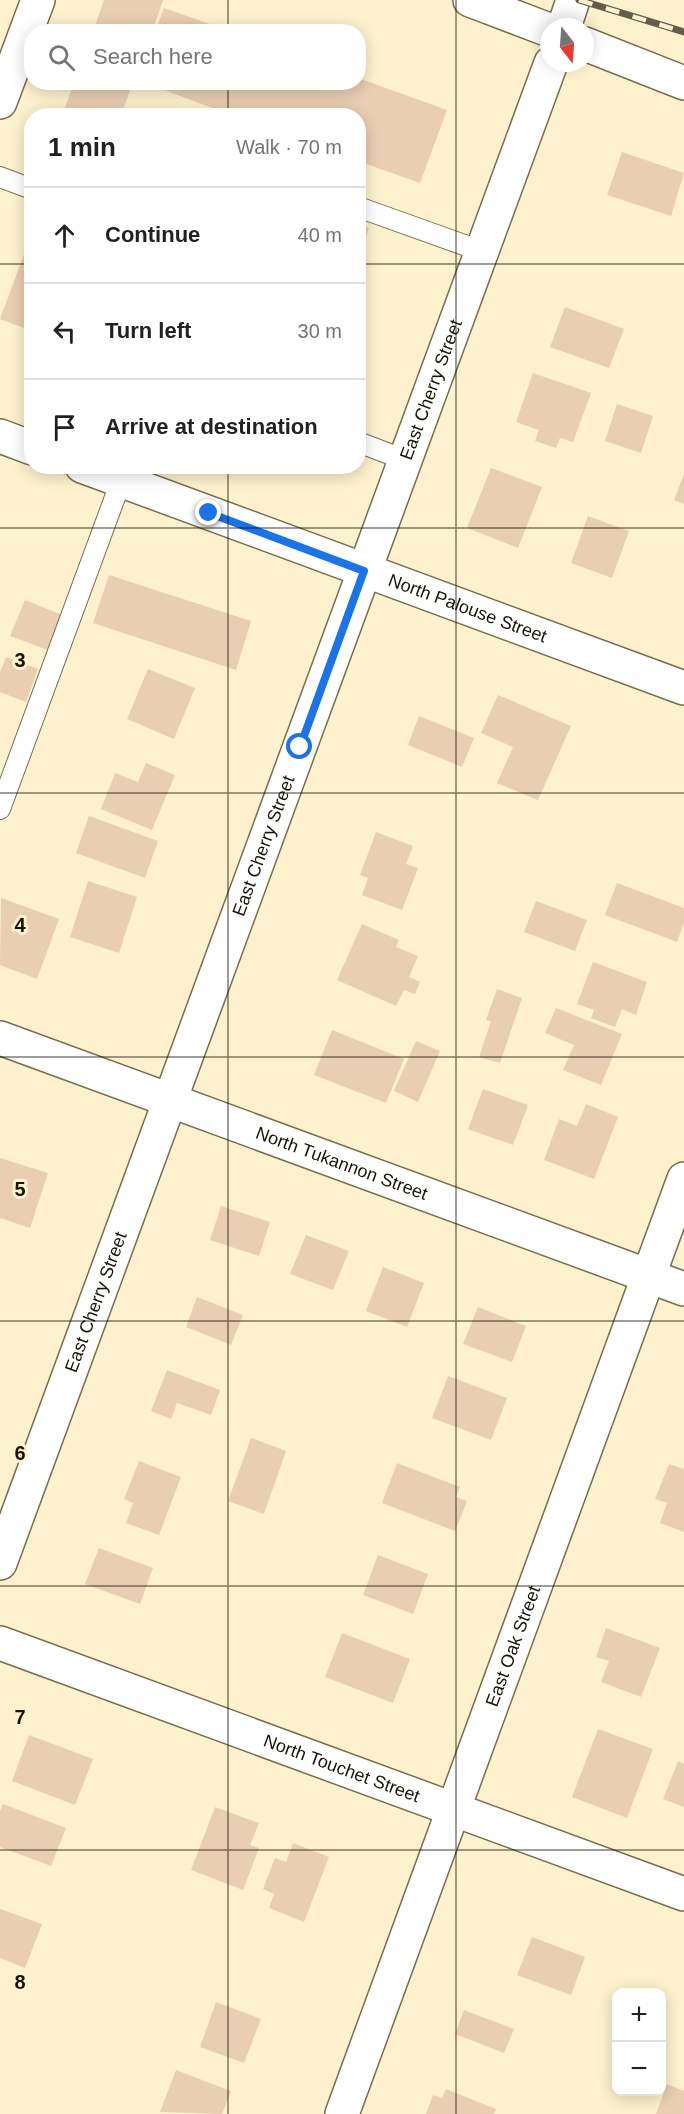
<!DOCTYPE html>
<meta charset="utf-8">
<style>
:root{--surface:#fff;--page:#f6f6f6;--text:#202124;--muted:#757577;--line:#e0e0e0}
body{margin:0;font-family:Arial,sans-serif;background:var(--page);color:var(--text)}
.controls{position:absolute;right:18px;bottom:18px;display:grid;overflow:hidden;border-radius:12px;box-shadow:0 3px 15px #0003}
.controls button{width:54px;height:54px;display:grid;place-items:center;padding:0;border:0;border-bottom:2px solid var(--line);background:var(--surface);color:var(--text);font:30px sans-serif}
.compass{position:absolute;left:540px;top:18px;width:54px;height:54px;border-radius:50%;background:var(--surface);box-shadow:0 3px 15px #0003;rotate:163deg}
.stop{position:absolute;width:18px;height:18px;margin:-14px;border:4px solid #1a73e8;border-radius:50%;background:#fff}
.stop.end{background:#1a73e8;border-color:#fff;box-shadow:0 2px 6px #0008}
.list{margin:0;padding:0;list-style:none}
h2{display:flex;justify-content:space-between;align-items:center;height:78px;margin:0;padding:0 24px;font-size:26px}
h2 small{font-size:20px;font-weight:400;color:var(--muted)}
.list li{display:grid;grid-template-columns:39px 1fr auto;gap:18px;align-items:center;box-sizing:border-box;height:96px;padding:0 24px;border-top:2px solid var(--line)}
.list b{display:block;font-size:22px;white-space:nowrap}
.list em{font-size:20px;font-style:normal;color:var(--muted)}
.icon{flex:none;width:33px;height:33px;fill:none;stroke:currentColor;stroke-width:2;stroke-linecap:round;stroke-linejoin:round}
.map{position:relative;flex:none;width:684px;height:2114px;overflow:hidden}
.search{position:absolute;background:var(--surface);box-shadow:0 3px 15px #0003;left:24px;top:24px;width:342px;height:66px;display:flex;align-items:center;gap:15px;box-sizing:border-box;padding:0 21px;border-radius:24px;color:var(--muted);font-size:22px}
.panel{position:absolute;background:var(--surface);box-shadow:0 3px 15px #0003;left:24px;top:108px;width:342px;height:366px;border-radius:24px}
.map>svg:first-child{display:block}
</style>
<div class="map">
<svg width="684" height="2114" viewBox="0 0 684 2114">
<rect width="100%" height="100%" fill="#fdf2cd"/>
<g fill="#e9ceb1">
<path d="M104 0H163L152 32H93Z"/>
<path d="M164 8 230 31V32H155Z"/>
<path d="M358 78 447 110 420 183 358 161V116H234L145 83 358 82Z"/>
<path d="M74 82H133L121 116H62Z"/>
<path d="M622 152 684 173 671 216 607 195Z"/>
<path d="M358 224 369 228 359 255H358Z"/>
<path d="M29 241 32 242V331L0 319Z"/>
<path d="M565 307 624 329 609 368 550 347Z"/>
<path d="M533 373 591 393 573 442 560 438 556 448 535 441 539 430 516 422Z"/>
<path d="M617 404 653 416 641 453 605 441Z"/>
<path d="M491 468 542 487 518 548 467 528Z"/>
<path d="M684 474V504L674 500Z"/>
<path d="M588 516 629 531 612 578 571 563Z"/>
<path d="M109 575 251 621 236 670 93 623Z"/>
<path d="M25 600 62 615 48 650 10 636Z"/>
<path d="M6 657 38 669 26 702 0 692V672Z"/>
<path d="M148 669 195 688 174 739 127 719Z"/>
<path d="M498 695 571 726 538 800 497 783 513 747 481 733Z"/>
<path d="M419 716 474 738 462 767 408 745Z"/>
<path d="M146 763 175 775 152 830 101 809 115 773 138 782Z"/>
<path d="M89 816 158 841 145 878 76 853Z"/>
<path d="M376 832 413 846 406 864 418 868 402 910 362 895 368 878 360 875Z"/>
<path d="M88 881 137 897 119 953 70 937Z"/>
<path d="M617 883 684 908V923L677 942 605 915Z"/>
<path d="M1 898 59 919 37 979 0 965Z"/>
<path d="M536 901 587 920 575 951 524 932Z"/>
<path d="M362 924 399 940 396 947 418 956 409 977 420 982 415 994 404 990 396 1006 337 980Z"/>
<path d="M593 962 647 982 636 1015 622 1009 615 1027 591 1018 594 1010 577 1004Z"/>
<path d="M497 989 522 998 500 1063 479 1057 491 1021 486 1020Z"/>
<path d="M556 1008 622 1034 601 1085 563 1070 574 1045 545 1033Z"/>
<path d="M332 1030 404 1059 386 1103 314 1075Z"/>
<path d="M416 1041 440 1051 418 1102 394 1091Z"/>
<path d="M483 1089 528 1105 513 1145 468 1129Z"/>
<path d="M586 1104 618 1117 594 1179 544 1160 559 1119 577 1126Z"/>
<path d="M0 1158 48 1173 30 1228 0 1218Z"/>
<path d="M221 1206 270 1222 259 1256 210 1240Z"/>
<path d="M306 1235 349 1251 333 1290 290 1274Z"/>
<path d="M383 1267 424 1283 407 1327 366 1311Z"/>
<path d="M197 1297 243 1315 231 1345 186 1327Z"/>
<path d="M478 1307 526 1326 512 1362 463 1344Z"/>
<path d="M167 1370 220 1390 211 1415 177 1403 171 1419 151 1411Z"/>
<path d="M448 1376 507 1398 491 1440 432 1418Z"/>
<path d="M251 1438 286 1451 264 1514 228 1501Z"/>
<path d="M139 1461 181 1477 159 1535 126 1523 133 1503 124 1499Z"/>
<path d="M397 1463 460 1487 456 1497 467 1501 455 1531 382 1503Z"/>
<path d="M669 1464 684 1469V1532L660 1523 667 1503 655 1499Z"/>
<path d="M99 1548 153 1568 140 1604 85 1584Z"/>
<path d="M378 1555 428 1574 413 1614 363 1595Z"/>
<path d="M606 1628 660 1648 641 1697 601 1682 609 1661 596 1657Z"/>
<path d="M342 1633 410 1659 393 1703 325 1677Z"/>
<path d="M598 1729 653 1749 627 1818 572 1797Z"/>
<path d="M29 1735 93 1759 75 1805 12 1781Z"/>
<path d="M678 1761 684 1764V1807L663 1799Z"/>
<path d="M3 1804 66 1828 51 1866 0 1847V1811Z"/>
<path d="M215 1807 259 1823 250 1845 259 1848 243 1890 191 1870Z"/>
<path d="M293 1843 329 1857 304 1922 269 1908 274 1894 263 1889 275 1858 286 1862Z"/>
<path d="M0 1909 42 1924 25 1968 0 1958Z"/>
<path d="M532 1937 585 1957 571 1995 517 1975Z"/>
<path d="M216 2002 261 2019 244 2063 200 2047Z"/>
<path d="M464 2010 514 2029 504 2053 455 2034Z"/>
<path d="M176 2070 231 2091 222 2114 160 2112Z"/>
<path d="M667 2084 684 2091V2114H656Z"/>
<path d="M446 2089 496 2109 494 2114H426L433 2095 442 2098Z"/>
</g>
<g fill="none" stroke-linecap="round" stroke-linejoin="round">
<defs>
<g id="service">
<path d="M0 177 32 189"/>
<path d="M358 207 481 251"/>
<path d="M358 442 405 460"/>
<path d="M0 809 121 481"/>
</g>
<g id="minor">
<path d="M470 0 549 30"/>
<path d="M564 27 573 0"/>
<path d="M585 44 684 83"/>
<path d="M0 102 38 0"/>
<path d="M0 436 32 448"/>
<path id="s1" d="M82 466 684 688"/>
<path id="s2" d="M0 1038 684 1289"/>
<path id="s3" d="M0 1563 551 63"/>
<path id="s4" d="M0 1643 684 1894"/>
<path id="s5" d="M342 2114 684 1179"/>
</g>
</defs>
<use href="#service" stroke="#786e4d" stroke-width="22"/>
<use href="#minor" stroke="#786e4d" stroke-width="36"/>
<use href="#service" stroke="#fff" stroke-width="20"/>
<use href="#minor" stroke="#fff" stroke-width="33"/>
<defs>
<path id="rail" d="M579 0 684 32"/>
</defs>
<use href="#rail" stroke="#635d49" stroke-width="7"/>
<use href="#rail" stroke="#fdf2cd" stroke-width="4.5" stroke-dasharray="14" stroke-linecap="butt"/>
</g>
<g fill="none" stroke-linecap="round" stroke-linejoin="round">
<path stroke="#1a73e8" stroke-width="8" d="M209 513 364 571 300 747"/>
</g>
<path fill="none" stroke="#171307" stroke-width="1.5" stroke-opacity="0.55" d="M228 0V32M456 0V2114M228 82V116M0 264H32M358 264H684M228 466V2114M0 528H684M0 793H684M0 1057H684M0 1321H684M0 1586H684M0 1850H684"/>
<g text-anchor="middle" stroke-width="6" stroke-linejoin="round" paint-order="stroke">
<g font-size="18" fill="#171307" stroke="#fdf2cd">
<text dy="6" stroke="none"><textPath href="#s3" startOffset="1250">East Cherry Street</textPath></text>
<text dy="6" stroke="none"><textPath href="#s1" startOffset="411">North Palouse Street</textPath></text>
<text dy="6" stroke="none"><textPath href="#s3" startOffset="764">East Cherry Street</textPath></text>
<text dy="6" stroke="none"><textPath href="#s2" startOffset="364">North Tukannon Street</textPath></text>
<text dy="6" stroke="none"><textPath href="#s3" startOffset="278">East Cherry Street</textPath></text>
<text dy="6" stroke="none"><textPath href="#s5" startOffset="498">East Oak Street</textPath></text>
<text dy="6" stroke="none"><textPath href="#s4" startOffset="364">North Touchet Street</textPath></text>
</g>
</g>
<g font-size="20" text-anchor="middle" font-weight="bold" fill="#171307" stroke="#fdf2cd" stroke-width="6" stroke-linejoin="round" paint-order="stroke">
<text x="20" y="667">3</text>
<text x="20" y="932">4</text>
<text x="20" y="1196">5</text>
<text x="20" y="1460">6</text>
<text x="20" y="1724">7</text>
<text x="20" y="1989">8</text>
</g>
</svg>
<div class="controls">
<button>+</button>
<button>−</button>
</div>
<svg class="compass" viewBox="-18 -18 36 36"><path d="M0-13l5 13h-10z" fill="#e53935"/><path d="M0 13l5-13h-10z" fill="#757577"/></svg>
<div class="stop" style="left:300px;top:747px"></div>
<div class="stop end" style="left:209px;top:513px"></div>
<div class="search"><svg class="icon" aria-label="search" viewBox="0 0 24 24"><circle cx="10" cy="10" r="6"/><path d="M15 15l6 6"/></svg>Search here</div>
<section class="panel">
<h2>1 min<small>Walk · 70 m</small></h2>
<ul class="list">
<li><svg class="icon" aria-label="ahead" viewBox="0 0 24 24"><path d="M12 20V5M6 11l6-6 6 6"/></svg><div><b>Continue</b></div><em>40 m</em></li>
<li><svg class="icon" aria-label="left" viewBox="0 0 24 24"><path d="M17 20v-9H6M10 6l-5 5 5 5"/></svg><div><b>Turn left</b></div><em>30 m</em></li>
<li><svg class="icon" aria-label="arrive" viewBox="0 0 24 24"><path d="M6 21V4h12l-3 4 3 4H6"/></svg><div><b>Arrive at destination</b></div></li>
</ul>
</section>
</div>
